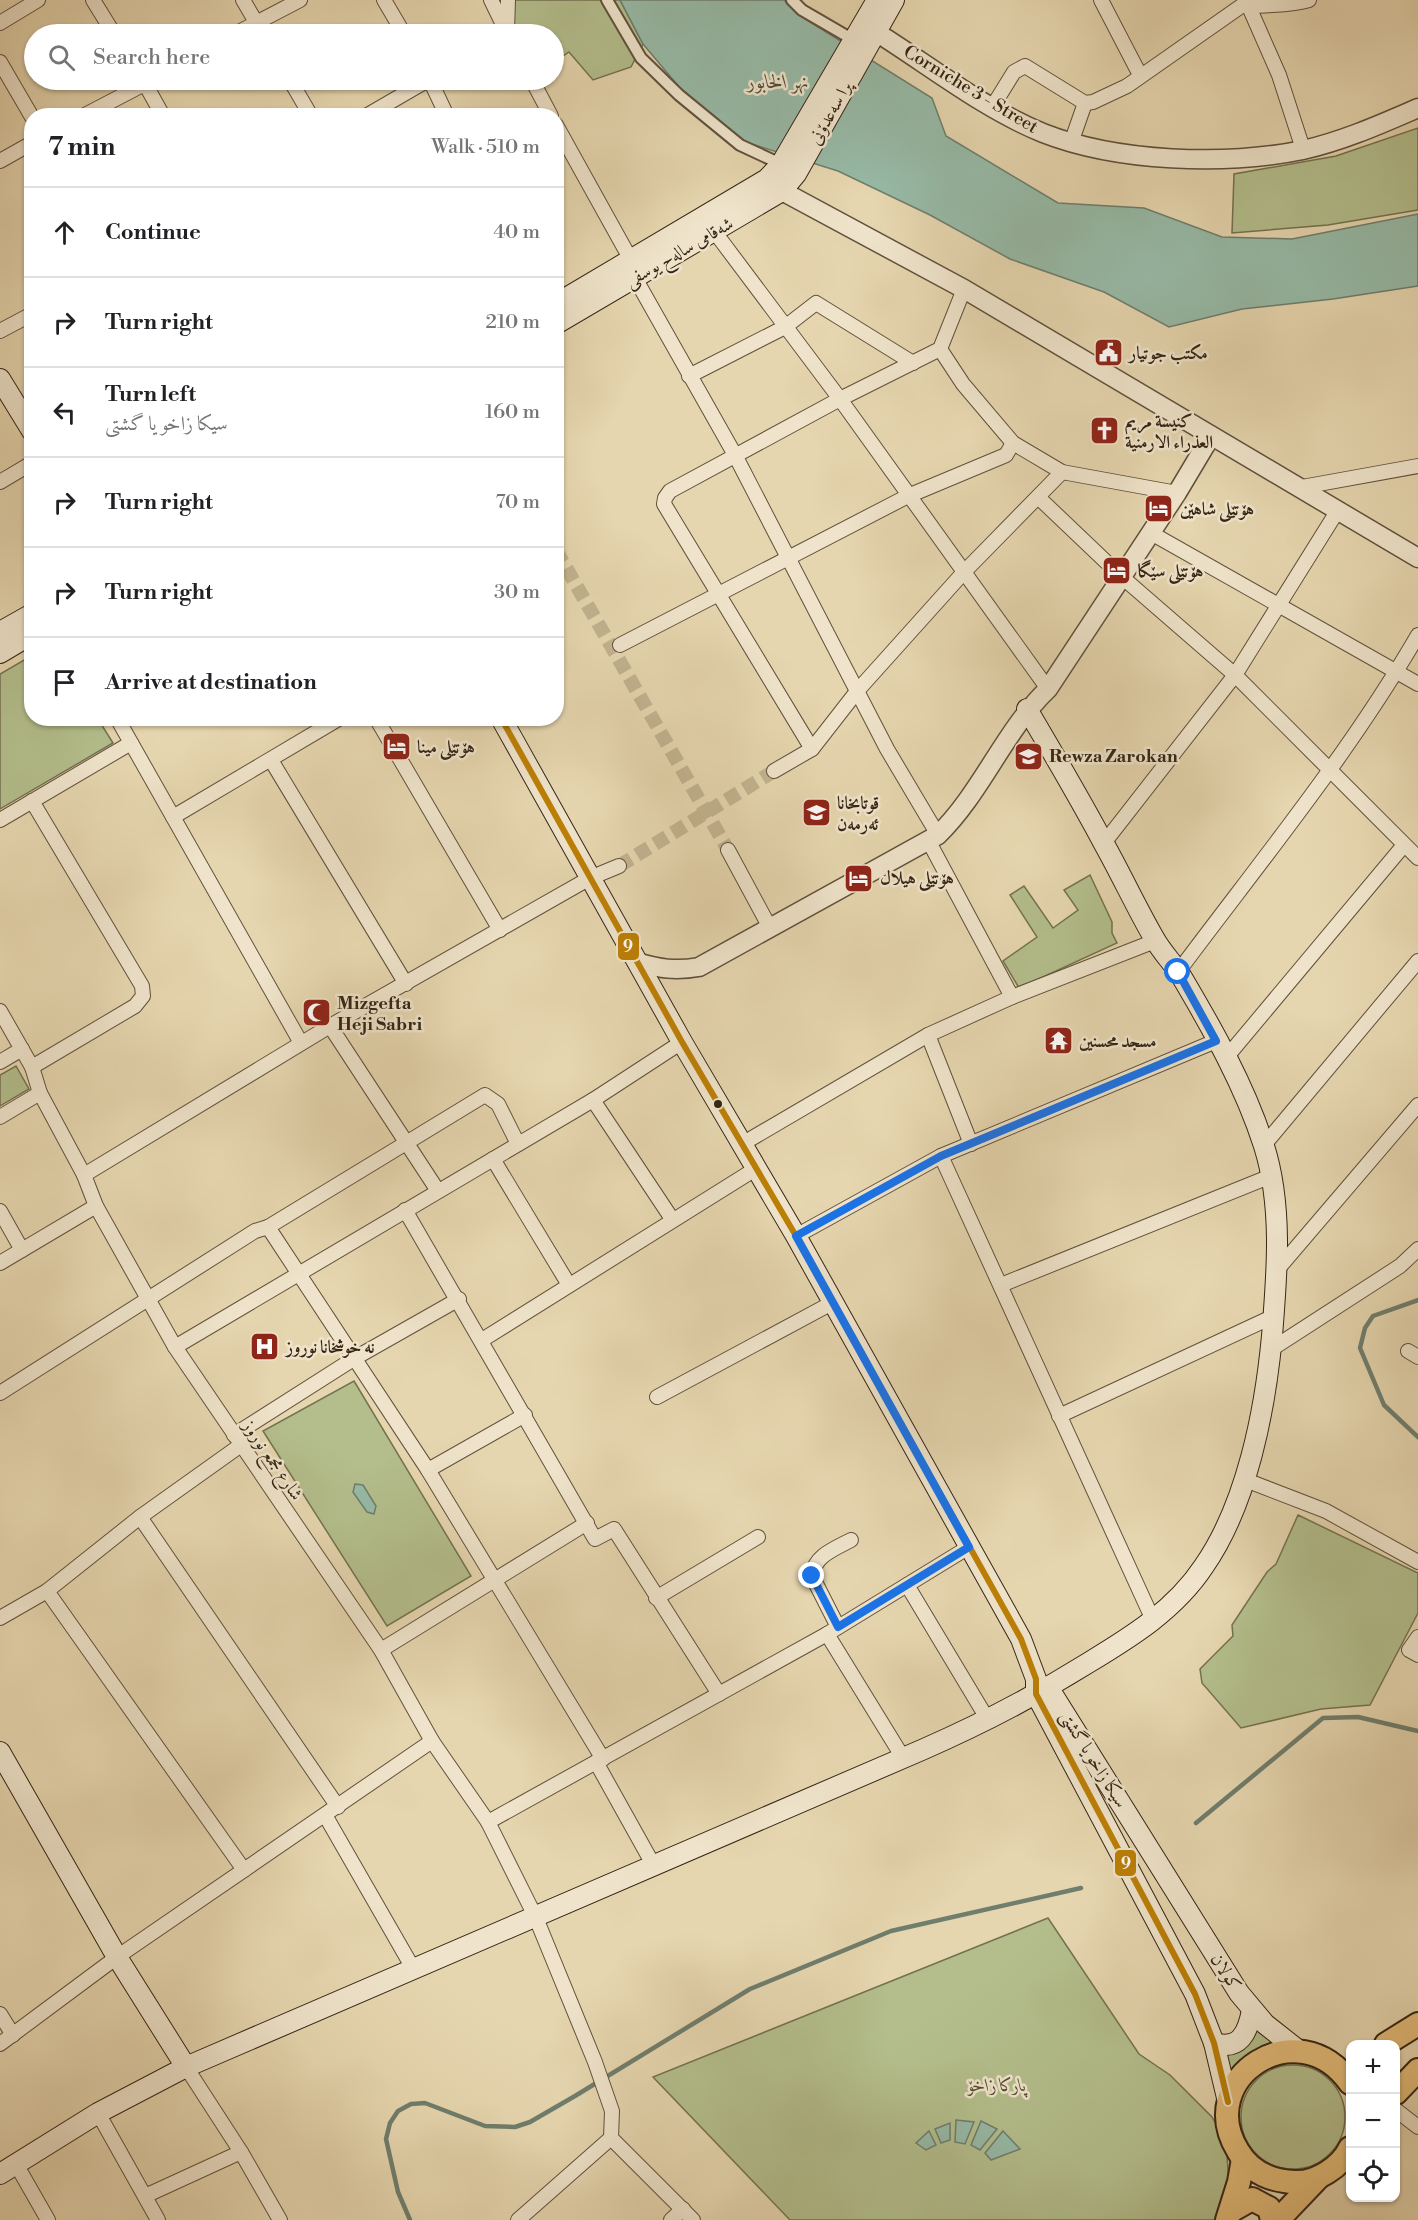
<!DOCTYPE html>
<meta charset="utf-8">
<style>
:root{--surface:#fff;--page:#f2f2f2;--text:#202124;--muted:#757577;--line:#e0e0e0}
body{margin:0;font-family:"Libre Bodoni",Amiri,serif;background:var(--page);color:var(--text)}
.controls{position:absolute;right:18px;bottom:18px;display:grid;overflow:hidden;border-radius:12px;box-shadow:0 2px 4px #0004}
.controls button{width:54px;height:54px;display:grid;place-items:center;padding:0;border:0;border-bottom:2px solid var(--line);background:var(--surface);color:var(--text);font:30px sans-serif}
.stop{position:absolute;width:18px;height:18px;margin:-14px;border:4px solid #1a73e8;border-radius:50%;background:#fff}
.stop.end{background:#1a73e8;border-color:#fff;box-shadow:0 2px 6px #0008}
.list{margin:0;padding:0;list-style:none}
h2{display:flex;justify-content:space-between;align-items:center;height:78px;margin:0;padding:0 24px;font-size:26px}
h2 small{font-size:20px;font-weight:400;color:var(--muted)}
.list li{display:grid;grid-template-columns:39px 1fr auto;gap:18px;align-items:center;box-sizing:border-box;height:90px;padding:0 24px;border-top:2px solid var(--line)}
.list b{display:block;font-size:22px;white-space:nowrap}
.list p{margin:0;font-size:20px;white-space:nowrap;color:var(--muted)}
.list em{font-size:20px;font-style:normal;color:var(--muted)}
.icon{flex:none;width:33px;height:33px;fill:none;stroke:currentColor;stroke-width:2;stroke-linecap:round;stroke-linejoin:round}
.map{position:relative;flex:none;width:1418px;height:2220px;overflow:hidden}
.search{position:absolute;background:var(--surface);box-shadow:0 2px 4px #0004;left:24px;top:24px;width:540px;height:66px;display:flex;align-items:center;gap:15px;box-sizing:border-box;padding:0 21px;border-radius:33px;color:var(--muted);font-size:22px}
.panel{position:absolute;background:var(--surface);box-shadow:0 2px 4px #0004;left:24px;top:108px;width:540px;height:618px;border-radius:24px}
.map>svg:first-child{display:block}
</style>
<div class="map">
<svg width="1418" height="2220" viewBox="0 0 1418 2220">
<rect width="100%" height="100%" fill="#e6d6af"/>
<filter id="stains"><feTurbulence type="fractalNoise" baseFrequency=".00333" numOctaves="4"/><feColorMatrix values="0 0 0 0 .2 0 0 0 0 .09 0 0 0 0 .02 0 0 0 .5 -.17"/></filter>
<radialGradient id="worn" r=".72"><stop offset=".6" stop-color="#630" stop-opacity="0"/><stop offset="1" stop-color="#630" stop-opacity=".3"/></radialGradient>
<g fill="#b3be8c" stroke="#747250" stroke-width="1.5">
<path d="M508 0H620L643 44 631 67 593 80 569 52 554 62V34H508Z"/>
<path d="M1418 128V210L1328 225 1232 233 1234 174 1336 156Z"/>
<path d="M31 656 32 718 98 719 113 743 0 809V674Z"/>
<path d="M1090 875 1112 922V933L1117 943 1019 988 1003 961 1037 937 1010 895 1024 886 1053 928 1078 910 1064 890Z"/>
<path d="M16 1066 29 1089 0 1106V1075Z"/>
<path d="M354 1381 471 1576 387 1626 263 1431Z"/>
<path d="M1298 1515 1418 1573V1613L1370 1705 1321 1709 1241 1728 1202 1683 1200 1669 1233 1636 1232 1625 1267 1572 1276 1564Z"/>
<path d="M1048 1918 1139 2054 1170 2075 1212 2117 1226 2142 1229 2183 1217 2220H790L653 2077Z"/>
<path d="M1255 2021 1279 2045 1231 2081 1222 2050Z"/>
<circle cx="1293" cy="2117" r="52"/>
</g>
<g fill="#97baa7" stroke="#6f7e6d" stroke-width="1.5">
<path d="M620 0H784L797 14 932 98 946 136 1058 203 1144 208 1222 237 1292 239 1418 214V286L1333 299 1242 309 1169 327 1104 292 1010 259 930 215 838 171 742 141 685 94 643 44Z"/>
<path d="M355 1484 363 1485 376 1506 374 1514 367 1512 353 1492Z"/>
<path d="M956 2120 974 2122 965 2144 955 2142Z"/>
<path d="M981 2121 997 2129 980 2150 971 2145Z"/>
<path d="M950 2123V2140L941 2143 935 2129Z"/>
<path d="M929 2131 936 2145 926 2150 916 2143Z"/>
<path d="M1003 2131 1020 2149 991 2160 985 2153Z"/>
</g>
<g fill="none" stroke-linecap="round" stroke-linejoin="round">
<g stroke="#6f7e6d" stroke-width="4.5">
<path d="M1418 1300 1373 1316 1365 1328 1360 1348 1384 1405 1418 1437"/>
<path d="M1196 1823 1323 1718 1358 1717 1418 1731"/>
<path d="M410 2220 398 2192 386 2139 390 2123 398 2111 411 2104 425 2103 485 2126 515 2127 530 2122 575 2096 750 1989 891 1931 1081 1888"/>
</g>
<g stroke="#c2b390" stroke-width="14" stroke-dasharray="14 7" stroke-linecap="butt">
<path d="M556 550 728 850"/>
<path d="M619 866 774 771"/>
</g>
<defs>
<g id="pedestrian">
<path d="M607 0 641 58 679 95 740 145 781 164"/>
<path d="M792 0 802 10 857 42"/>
</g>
<g id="minor">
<path d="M93 0 114 34"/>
<path d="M243 0 263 34"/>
<path d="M384 0 404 34"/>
<path d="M491 0 507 33 504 34"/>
<path d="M1101 0 1140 75"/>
<path d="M1246 0 1279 75 1303 149"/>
<path d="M1249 7C1269 4 1290 6 1309 0"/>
<path d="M0 23 38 0"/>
<path d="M507 31 508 0"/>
<path d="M235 34 300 0"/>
<path d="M0 62 32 117"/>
<path d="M143 80 163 116"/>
<path d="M290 80 311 116"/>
<path d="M430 80 447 116"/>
<path d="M532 80 551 116"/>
<path d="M993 106 1014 72 1025 66 1085 103 1093 102 1127 86 1247 2"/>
<path d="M83 116 152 80"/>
<path d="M366 116 428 80"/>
<path d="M556 125 631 260"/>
<path d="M1071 143 1085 103"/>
<path d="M0 161 32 143"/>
<path d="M714 231 840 399 1048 689"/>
<path d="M635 278 735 455 887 749 938 835"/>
<path d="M0 331 32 314"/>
<path d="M940 349 963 384 1013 443 1062 472 1177 493"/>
<path d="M689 376 785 327 816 303 913 363"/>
<path d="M0 482 32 463"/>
<path d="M1302 487 1418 466"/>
<path d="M1038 497 1122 577 1235 675 1418 858"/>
<path d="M1151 533 1418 684"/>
<path d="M620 645 908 496 1006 455 1013 443"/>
<path d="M117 718 301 1043"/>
<path d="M376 718 500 930"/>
<path d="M812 749 664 504 665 498 670 491 840 399 940 349 964 289"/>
<path d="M271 760 406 984"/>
<path d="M774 771 812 749 858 690 964 572 1062 472"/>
<path d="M173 817 340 718"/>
<path d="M0 820 131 743"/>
<path d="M928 840 1012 997"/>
<path d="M1104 843 1235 675 1338 510"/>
<path d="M728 850 769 926"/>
<path d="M1178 972C1260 862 1349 754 1418 635"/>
<path d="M0 1011 32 1067 40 1093 84 1175 96 1206 175 1347 381 1650 432 1741 488 1822 536 1918 595 2062 612 2111 611 2138 693 2220"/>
<path d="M330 1026 438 1191"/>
<path d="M928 1035 971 1144"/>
<path d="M1225 1059 1404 845"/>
<path d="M0 1062 22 1049"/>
<path d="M32 1067 135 1006 143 996 142 986 32 801"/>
<path d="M593 1100 672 1219"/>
<path d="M0 1117 40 1093"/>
<path d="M742 1144 928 1035 1012 997 1155 941"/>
<path d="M1264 1145 1418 961"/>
<path d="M941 1156 1153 1620"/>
<path d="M493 1159 569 1285"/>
<path d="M84 1175 330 1026 590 878 619 866"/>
<path d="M405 1210 595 1539 614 1529 719 1694"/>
<path d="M0 1211 22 1250"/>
<path d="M268 1227 428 1470 603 1759"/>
<path d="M796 1236 941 1156 1216 1041"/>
<path d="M0 1263 96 1206"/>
<path d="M1277 1270 1418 1105"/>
<path d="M1001 1285 1271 1176"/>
<path d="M482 1340 757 1168"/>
<path d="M175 1347 593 1100 682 1042"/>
<path d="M1270 1350 1400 1266 1418 1249"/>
<path d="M1408 1351 1418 1357"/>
<path d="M0 1393 255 1231 268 1227 485 1095 498 1104 518 1144"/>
<path d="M657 1397 832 1303"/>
<path d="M1059 1416 1274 1316"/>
<path d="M234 1435 355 1358 459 1299"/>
<path d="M428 1470 525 1415"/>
<path d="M1243 1479 1326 1511 1418 1562"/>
<path d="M140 1517 338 1807"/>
<path d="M907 1585 988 1720"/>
<path d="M47 1591 244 1870"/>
<path d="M656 1598 758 1537"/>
<path d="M0 1618 47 1591 140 1517 241 1445"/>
<path d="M838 1627 812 1576C814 1556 834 1549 851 1540"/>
<path d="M827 1634 902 1756"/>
<path d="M1418 1637 1409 1650 1418 1655"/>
<path d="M381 1650 587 1523"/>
<path d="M596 1762 654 1866"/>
<path d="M325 1815 414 1970"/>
<path d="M488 1822 827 1634 969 1547"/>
<path d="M0 2014 13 2035"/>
<path d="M0 2044 117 1957 432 1741"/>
<path d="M186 2067 241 2152 280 2220"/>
<path d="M1396 2110 1418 2127"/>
<path d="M98 2113 158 2220"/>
<path d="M16 2164 48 2220"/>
<path d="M145 2196 241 2152"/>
<path d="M518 2220 611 2138"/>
<path d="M671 2220 683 2209"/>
</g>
<g id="tertiary">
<path d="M876 32C930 66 984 109 1043 133 1117 162 1225 166 1303 150 1343 141 1381 124 1418 108"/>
<path d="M782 191 964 289 1418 558"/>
<path d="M637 962C659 969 676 971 699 967L938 835C982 792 1004 731 1048 689L1177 493 1211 436"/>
</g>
<g id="secondary">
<path d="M556 304 767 179 781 164 877 0"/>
<path d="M556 324 782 191 796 174 894 0"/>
<path d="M0 379 32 431"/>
<path d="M0 632 32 614"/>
<path d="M0 653 32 634"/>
<path d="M501 718 682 1042 796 1236 1021 1639 1036 1679V1694L1195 1994 1214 2043 1228 2102"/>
<path d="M1048 1687 1239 1993 1265 2024 1298 2050"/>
<path d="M0 1752 117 1957 186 2067"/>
<path d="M1214 2043C1240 2051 1248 2032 1252 2010"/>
<path d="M0 2174 98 2113 186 2067 924 1749C981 1724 1035 1696 1088 1663 1131 1637 1175 1610 1204 1566 1247 1504 1265 1411 1272 1336 1277 1274 1283 1206 1264 1146 1245 1086 1212 1028 1180 974 1172 962 1161 951 1154 938 1136 907 1121 874 1103 842 1079 797 1053 753 1027 709"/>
</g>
<g id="trunk">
<path d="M1386 2044 1418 2024"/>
<path d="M1350 2083C1298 2009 1193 2078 1238 2151 1250 2172 1271 2181 1295 2182 1316 2183 1341 2167 1350 2148"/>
<path d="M1396 2093 1418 2070"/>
<path d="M1231 2211 1252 2199 1269 2208 1272 2220"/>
<path d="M1227 2220 1239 2182 1243 2159"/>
<path d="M1278 2220 1319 2177"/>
</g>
</defs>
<use href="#pedestrian" stroke="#60513c" stroke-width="14"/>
<use href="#minor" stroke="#60513c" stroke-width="16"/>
<use href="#tertiary" stroke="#60513c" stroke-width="21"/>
<use href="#secondary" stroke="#342515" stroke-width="22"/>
<use href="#trunk" stroke="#342515" stroke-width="26"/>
<use href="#pedestrian" stroke="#efe4cb" stroke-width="10"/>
<use href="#minor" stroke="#efe4cb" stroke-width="14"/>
<use href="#tertiary" stroke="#efe4cb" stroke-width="18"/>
<use href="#secondary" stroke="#efe4cb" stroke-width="20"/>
<use href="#trunk" stroke="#e3bb78" stroke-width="22"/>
<defs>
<path id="bus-1" d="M501 718 682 1042 796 1236 1021 1639 1036 1679V1694L1195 1994 1214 2043 1228 2102"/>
</defs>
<use href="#bus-1" stroke="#efe4cb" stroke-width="10"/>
<use href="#bus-1" stroke="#bc7f06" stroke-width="6"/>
</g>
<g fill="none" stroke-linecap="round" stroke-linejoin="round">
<path stroke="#1a73e8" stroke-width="8" d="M812 1576 838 1627 969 1547 796 1236 941 1156 1216 1041 1178 972"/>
</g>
<defs>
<symbol id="civic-square" viewBox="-11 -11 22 22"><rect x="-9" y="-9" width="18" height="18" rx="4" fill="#8f2418" stroke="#efe4cb"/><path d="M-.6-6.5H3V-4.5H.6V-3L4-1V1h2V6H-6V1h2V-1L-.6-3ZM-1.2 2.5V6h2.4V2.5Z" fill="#fff"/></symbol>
<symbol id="church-square" viewBox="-11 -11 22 22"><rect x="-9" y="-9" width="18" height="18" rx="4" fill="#8f2418" stroke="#efe4cb"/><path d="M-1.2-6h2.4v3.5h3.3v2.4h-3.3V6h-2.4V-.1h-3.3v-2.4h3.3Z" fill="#fff"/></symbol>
<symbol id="hotel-square" viewBox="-11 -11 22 22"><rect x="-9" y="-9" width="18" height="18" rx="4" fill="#8f2418" stroke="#efe4cb"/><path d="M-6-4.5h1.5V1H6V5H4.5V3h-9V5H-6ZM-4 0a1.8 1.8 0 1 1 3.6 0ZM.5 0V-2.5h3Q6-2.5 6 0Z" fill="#fff"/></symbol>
<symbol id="school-square" viewBox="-11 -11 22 22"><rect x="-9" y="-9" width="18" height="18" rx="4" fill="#8f2418" stroke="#efe4cb"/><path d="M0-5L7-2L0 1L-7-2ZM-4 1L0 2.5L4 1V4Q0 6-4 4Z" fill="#fff"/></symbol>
<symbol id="mosque-square" viewBox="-11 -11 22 22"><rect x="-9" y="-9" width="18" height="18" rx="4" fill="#8f2418" stroke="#efe4cb"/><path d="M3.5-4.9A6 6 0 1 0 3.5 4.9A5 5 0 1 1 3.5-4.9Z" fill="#fff"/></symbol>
<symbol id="temple-square" viewBox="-11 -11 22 22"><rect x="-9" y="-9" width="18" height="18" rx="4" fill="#8f2418" stroke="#efe4cb"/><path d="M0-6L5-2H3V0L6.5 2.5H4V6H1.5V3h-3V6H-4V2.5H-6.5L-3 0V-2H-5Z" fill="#fff"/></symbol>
<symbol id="hospital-square" viewBox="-11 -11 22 22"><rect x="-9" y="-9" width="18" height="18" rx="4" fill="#8f2418" stroke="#efe4cb"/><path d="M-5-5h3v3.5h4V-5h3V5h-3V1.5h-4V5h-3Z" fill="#fff"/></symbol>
</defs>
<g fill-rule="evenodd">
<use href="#civic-square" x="1092" y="336" width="33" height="33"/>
<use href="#church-square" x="1088" y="414" width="33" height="33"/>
<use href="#hotel-square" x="1142" y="492" width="33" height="33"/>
<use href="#hotel-square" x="1100" y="554" width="33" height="33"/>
<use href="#hotel-square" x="380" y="730" width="33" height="33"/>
<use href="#school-square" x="1012" y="740" width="33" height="33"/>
<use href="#school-square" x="800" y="796" width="33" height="33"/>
<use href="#hotel-square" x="842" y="862" width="33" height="33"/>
<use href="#mosque-square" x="300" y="996" width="33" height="33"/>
<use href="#temple-square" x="1042" y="1024" width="33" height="33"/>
<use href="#hospital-square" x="248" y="1330" width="33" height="33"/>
</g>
<circle fill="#342515" stroke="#efe4cb" stroke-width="2" cx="718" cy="1104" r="5"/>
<g text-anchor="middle" stroke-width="5" stroke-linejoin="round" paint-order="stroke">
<g font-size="18" fill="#342515" stroke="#efe4cb">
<text transform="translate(971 89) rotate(31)" y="6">Corniche 3 - Street</text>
<text transform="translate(830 113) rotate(-61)" y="6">پرا سەعدۆنی</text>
<text transform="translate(679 252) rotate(-30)" y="6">شەقامی سالەح یوسفی</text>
<text transform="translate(273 1460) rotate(56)" y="6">شارع مجمع نوروز</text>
<text transform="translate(1094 1759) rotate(58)" y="6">سیکا زاخو یا گشتى</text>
<text transform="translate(1226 1972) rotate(57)" y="6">كولان</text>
</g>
<g font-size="18" font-weight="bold" fill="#342515" stroke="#efe4cb" text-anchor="start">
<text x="1129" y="359">مکتب جوتیار</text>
<text x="1125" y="427">كنيسة مريم<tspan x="1125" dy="21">العذراء الارمنية</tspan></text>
<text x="1180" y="515">هۆتێلی شاهێن</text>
<text x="1138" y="577">هۆتێلی سێگا</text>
<text x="417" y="753">هۆتێلی مینا</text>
<text x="1049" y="762">Rewza Zarokan</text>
<text x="837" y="809">قوتابخانا<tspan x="837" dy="21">ئه‌رمه‌ن</tspan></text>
<text x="880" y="884">هۆتێلی هیلال</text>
<text x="337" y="1009">Mizgefta<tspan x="337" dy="21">Heji Sabri</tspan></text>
<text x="1079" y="1047">مسجد محسنين</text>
<text x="286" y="1353">نه خوشخانا نوروز</text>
</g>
<g font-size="18" font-style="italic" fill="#544b33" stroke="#efe4cb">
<text x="997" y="2091">پارکا زاخۆ</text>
</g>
<g font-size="20" font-style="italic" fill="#4d4a3a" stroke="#efe4cb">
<text x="778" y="88">نهر الخابور</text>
</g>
</g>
<g stroke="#efe4cb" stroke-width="2">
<rect x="617" y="932" width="23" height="29" rx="6" fill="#bc7f06"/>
<rect x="1114" y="1849" width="23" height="28" rx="6" fill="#bc7f06"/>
</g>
<g font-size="16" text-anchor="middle" font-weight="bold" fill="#fff">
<text x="628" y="952">9</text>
<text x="1126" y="1869">9</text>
</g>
<rect width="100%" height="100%" filter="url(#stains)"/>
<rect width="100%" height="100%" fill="url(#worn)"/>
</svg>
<div class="controls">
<button>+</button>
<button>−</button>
<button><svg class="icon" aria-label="locate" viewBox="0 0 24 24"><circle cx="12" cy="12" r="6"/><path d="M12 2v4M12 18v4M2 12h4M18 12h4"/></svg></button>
</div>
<div class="stop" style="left:1178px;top:972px"></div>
<div class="stop end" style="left:812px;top:1576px"></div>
<div class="search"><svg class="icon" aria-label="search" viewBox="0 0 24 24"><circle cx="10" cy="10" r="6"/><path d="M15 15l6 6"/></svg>Search here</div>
<section class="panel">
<h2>7 min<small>Walk · 510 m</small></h2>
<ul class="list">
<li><svg class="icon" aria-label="ahead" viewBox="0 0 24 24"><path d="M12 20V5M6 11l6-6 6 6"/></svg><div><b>Continue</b></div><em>40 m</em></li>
<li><svg class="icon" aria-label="right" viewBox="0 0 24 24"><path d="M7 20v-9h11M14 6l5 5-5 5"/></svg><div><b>Turn right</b></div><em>210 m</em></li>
<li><svg class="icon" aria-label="left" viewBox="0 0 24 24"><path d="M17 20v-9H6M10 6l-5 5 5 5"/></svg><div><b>Turn left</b><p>سیکا زاخو یا گشتى</p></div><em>160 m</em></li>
<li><svg class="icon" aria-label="right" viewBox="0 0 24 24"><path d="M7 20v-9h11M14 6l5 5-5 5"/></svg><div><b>Turn right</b></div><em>70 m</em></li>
<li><svg class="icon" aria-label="right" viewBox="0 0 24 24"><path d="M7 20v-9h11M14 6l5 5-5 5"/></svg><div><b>Turn right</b></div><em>30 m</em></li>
<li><svg class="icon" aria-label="arrive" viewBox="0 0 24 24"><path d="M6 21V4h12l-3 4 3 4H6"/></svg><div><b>Arrive at destination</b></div></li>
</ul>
</section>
</div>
